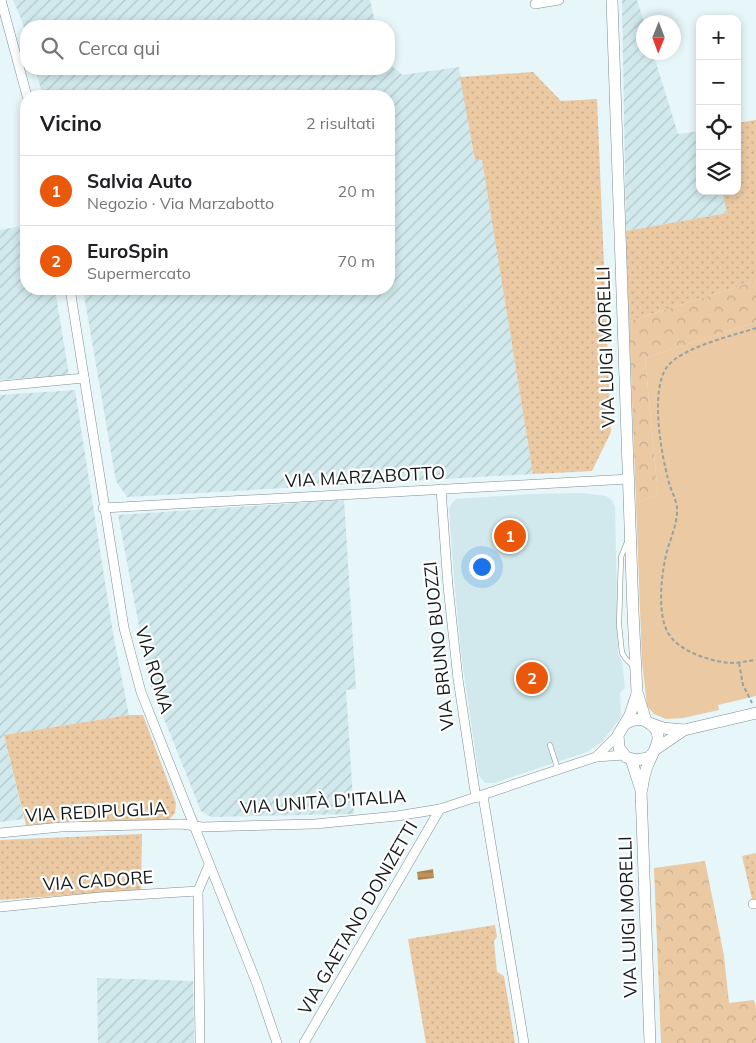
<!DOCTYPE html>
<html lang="it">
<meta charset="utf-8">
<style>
:root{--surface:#fff;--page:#f6f6f6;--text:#202124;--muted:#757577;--line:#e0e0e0;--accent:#ea580c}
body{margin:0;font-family:Mulish,sans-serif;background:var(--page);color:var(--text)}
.controls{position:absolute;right:15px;top:15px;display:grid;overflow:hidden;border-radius:10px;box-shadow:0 2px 8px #0003}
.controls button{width:45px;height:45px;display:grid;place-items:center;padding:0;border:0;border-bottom:1px solid var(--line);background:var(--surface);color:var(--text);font:25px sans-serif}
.compass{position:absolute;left:636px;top:15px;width:45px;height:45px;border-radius:50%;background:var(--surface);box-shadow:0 2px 8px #0003;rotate:181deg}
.you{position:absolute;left:481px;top:566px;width:18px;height:18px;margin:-12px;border:4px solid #fff;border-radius:50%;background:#1a73e8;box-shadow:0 0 0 8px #1a73e833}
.badge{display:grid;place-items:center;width:32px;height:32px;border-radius:50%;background:var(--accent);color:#fff;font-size:16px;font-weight:700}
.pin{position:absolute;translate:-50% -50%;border:2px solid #fff;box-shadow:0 1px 5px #0006}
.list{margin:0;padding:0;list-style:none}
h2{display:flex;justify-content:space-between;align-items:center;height:65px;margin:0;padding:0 20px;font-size:21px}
h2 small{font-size:16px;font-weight:400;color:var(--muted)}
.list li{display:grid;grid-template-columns:32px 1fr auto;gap:15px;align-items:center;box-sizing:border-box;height:70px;padding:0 20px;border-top:1px solid var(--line)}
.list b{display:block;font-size:19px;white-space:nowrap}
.list p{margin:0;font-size:16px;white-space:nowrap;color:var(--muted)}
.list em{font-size:16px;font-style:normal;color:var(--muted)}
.icon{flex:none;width:28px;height:28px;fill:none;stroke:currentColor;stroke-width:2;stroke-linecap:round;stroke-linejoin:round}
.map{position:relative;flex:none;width:756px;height:1043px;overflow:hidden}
.search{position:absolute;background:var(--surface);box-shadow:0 2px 8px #0003;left:20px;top:20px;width:375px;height:55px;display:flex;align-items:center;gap:12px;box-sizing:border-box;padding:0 18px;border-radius:20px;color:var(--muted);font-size:19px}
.panel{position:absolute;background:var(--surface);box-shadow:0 2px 8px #0003;left:20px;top:90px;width:375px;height:205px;border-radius:20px}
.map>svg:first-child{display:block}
</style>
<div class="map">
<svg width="756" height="1043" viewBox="0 0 756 1043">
<defs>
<pattern id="industrial-furrows" width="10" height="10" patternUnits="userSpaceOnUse" patternTransform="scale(1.25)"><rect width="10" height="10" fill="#d1e9ec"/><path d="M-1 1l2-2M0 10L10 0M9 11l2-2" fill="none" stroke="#b3c7ca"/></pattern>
<pattern id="grass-dots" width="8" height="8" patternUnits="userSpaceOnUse" patternTransform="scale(1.25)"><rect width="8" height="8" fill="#eac9a3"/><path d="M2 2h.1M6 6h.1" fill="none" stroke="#c8ac8c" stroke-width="1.8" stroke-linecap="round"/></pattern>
<pattern id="forest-crowns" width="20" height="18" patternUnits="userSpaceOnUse" patternTransform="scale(1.25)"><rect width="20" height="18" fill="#eac9a3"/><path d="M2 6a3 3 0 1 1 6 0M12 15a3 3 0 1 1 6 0" fill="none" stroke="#c8ac8c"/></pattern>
<pattern id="water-rules" width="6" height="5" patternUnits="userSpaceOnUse" patternTransform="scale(1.25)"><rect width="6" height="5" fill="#c09259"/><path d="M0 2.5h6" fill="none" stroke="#9b7649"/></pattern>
</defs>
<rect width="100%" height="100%" fill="#e7f6f8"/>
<path fill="#d1e9ec" d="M582 493 606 496 612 500 615 507 618 654 622 661 625 688 620 693 621 717 602 742 587 752 494 783H485L479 776 461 653 454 577 449 509 452 503 456 499 532 494Z"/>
<g fill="url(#industrial-furrows)">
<path d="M13 0H370L376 26H26V36L22 21Z"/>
<path d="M622 0H637L644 22V52L653 53 678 134 700 131V191H722L727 213 626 231Z"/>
<path d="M389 63 402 75 459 67 475 160 482 159 533 474 127 497 116 481 83 289H389V96H43L35 69H389Z"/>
<path d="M26 225V289H55L69 375 0 380V230Z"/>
<path d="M75 390 113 633 129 715 4 735 24 819 0 822V395Z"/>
<path d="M344 500 356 689 346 690 354 814 211 817 201 811 150 684 118 515Z"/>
<path d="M97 978 193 981 194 1043H98Z"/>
</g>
<g fill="url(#grass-dots)">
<path d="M533 72 561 101 597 99 611 432 592 471 533 474 482 160H475L460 77Z"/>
<path d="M756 120V281L629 321 626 231 727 213 722 191H737V123Z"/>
<path d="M129 715H143L176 803 175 813 169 820 26 825 4 735Z"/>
<path d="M142 834 141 890 0 900V840Z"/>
<path d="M756 853V899H752L742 856Z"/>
<path d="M495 925 497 937 494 941 497 972 504 976 515 1043H426L408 939Z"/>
</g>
<g fill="url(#forest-crowns)">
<path d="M756 281V322L645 358 658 494 636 503 629 321Z"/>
<path d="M705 861 724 956 729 1003 754 1000 756 1007V1043H661L654 868Z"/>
</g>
<path fill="#eac9a3" d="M756 322V696L718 705 719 710 683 718 666 719 654 714 647 706 642 661 636 503 658 494 645 358Z"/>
<path fill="url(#water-rules)" d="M433 869 434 878 418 880 417 872Z"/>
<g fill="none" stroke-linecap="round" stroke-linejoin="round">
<defs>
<g id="service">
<path d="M627 542 621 557 619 625 622 653 626 659 633 666"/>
<path d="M550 745 558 770"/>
</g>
<g id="minor">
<path d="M1 0 27 96"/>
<path d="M535 4 559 0"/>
<path d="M70 289 124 628 141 692 257 984 277 1043"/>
<path d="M0 386 84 378"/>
<path d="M441 489 448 586 458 679 476 798"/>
<path d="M103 508 629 479"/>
<path d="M596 757 618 735"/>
<path d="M483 796 524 1043"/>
<path d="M0 833 61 827 181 824 202 827 315 824 397 816 440 809 596 757 624 755"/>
<path d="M753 904H756"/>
<path d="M0 907 100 897 198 891"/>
<path d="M200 1043 198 891 209 865"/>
<path d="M304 1043 440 809"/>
</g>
<g id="tertiary">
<path d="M612 0 633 612 637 692 646 721"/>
<path d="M637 694 630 715 618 735 619 748 626 757 636 760 648 758 652 754"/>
<path d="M649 723 663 728 684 730 756 713"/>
<path d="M625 724C632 720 640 717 647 722 667 733 655 748 649 762 645 771 643 779 642 789"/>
<path d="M656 749 684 730"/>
<path d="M631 759 641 790 650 1043"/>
</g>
</defs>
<use href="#service" stroke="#7f8d8f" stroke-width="5.5"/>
<use href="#minor" stroke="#7f8d8f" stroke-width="10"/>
<use href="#tertiary" stroke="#7f8d8f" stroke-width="12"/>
<g stroke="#96a2a3" stroke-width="2" stroke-dasharray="4 2.5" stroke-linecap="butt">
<path d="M756 328C732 336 682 347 667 367 650 390 661 452 668 479 670 489 676 498 677 508 678 526 668 542 665 560 661 579 658 613 667 631 677 651 709 661 730 663 739 663 747 661 756 660"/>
<path d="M739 663 743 685 752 703"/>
</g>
<use href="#service" stroke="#fff" stroke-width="4.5"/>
<use href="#minor" stroke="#fff" stroke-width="9"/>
<use href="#tertiary" stroke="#fff" stroke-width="11"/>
</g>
<g text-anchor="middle" stroke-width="4.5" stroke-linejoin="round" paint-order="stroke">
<g font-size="18" fill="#151b1b" stroke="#fff">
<text transform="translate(606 347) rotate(-92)" y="6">VIA LUIGI MORELLI</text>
<text transform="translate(365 477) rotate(-3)" y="6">VIA MARZABOTTO</text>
<text transform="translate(439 646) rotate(-96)" y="6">VIA BRUNO BUOZZI</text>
<text transform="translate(154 670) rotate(73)" y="6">VIA ROMA</text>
<text transform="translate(323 802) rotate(-4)" y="6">VIA UNITÀ D'ITALIA</text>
<text transform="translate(96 812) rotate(-3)" y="6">VIA REDIPUGLIA</text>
<text transform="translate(98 881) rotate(-4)" y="6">VIA CADORE</text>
<text transform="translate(628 917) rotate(-92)" y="6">VIA LUIGI MORELLI</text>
<text transform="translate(358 918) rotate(-60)" y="6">VIA GAETANO DONIZETTI</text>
</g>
</g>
</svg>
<div class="controls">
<button>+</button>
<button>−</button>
<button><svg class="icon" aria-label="locate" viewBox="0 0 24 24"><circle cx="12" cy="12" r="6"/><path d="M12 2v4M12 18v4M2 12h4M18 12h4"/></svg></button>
<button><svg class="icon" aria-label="layers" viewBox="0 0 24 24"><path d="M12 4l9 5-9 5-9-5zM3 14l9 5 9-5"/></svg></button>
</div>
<svg class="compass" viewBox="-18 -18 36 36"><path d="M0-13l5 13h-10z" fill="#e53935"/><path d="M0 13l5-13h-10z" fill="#757577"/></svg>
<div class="you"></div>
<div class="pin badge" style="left:510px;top:536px">1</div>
<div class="pin badge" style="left:532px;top:678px">2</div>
<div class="search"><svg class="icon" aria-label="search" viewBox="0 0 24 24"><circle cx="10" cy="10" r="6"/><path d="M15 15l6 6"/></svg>Cerca qui</div>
<section class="panel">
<h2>Vicino<small>2 risultati</small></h2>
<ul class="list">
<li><span class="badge">1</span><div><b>Salvia Auto</b><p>Negozio · Via Marzabotto</p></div><em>20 m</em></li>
<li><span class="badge">2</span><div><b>EuroSpin</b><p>Supermercato</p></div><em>70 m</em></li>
</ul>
</section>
</div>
